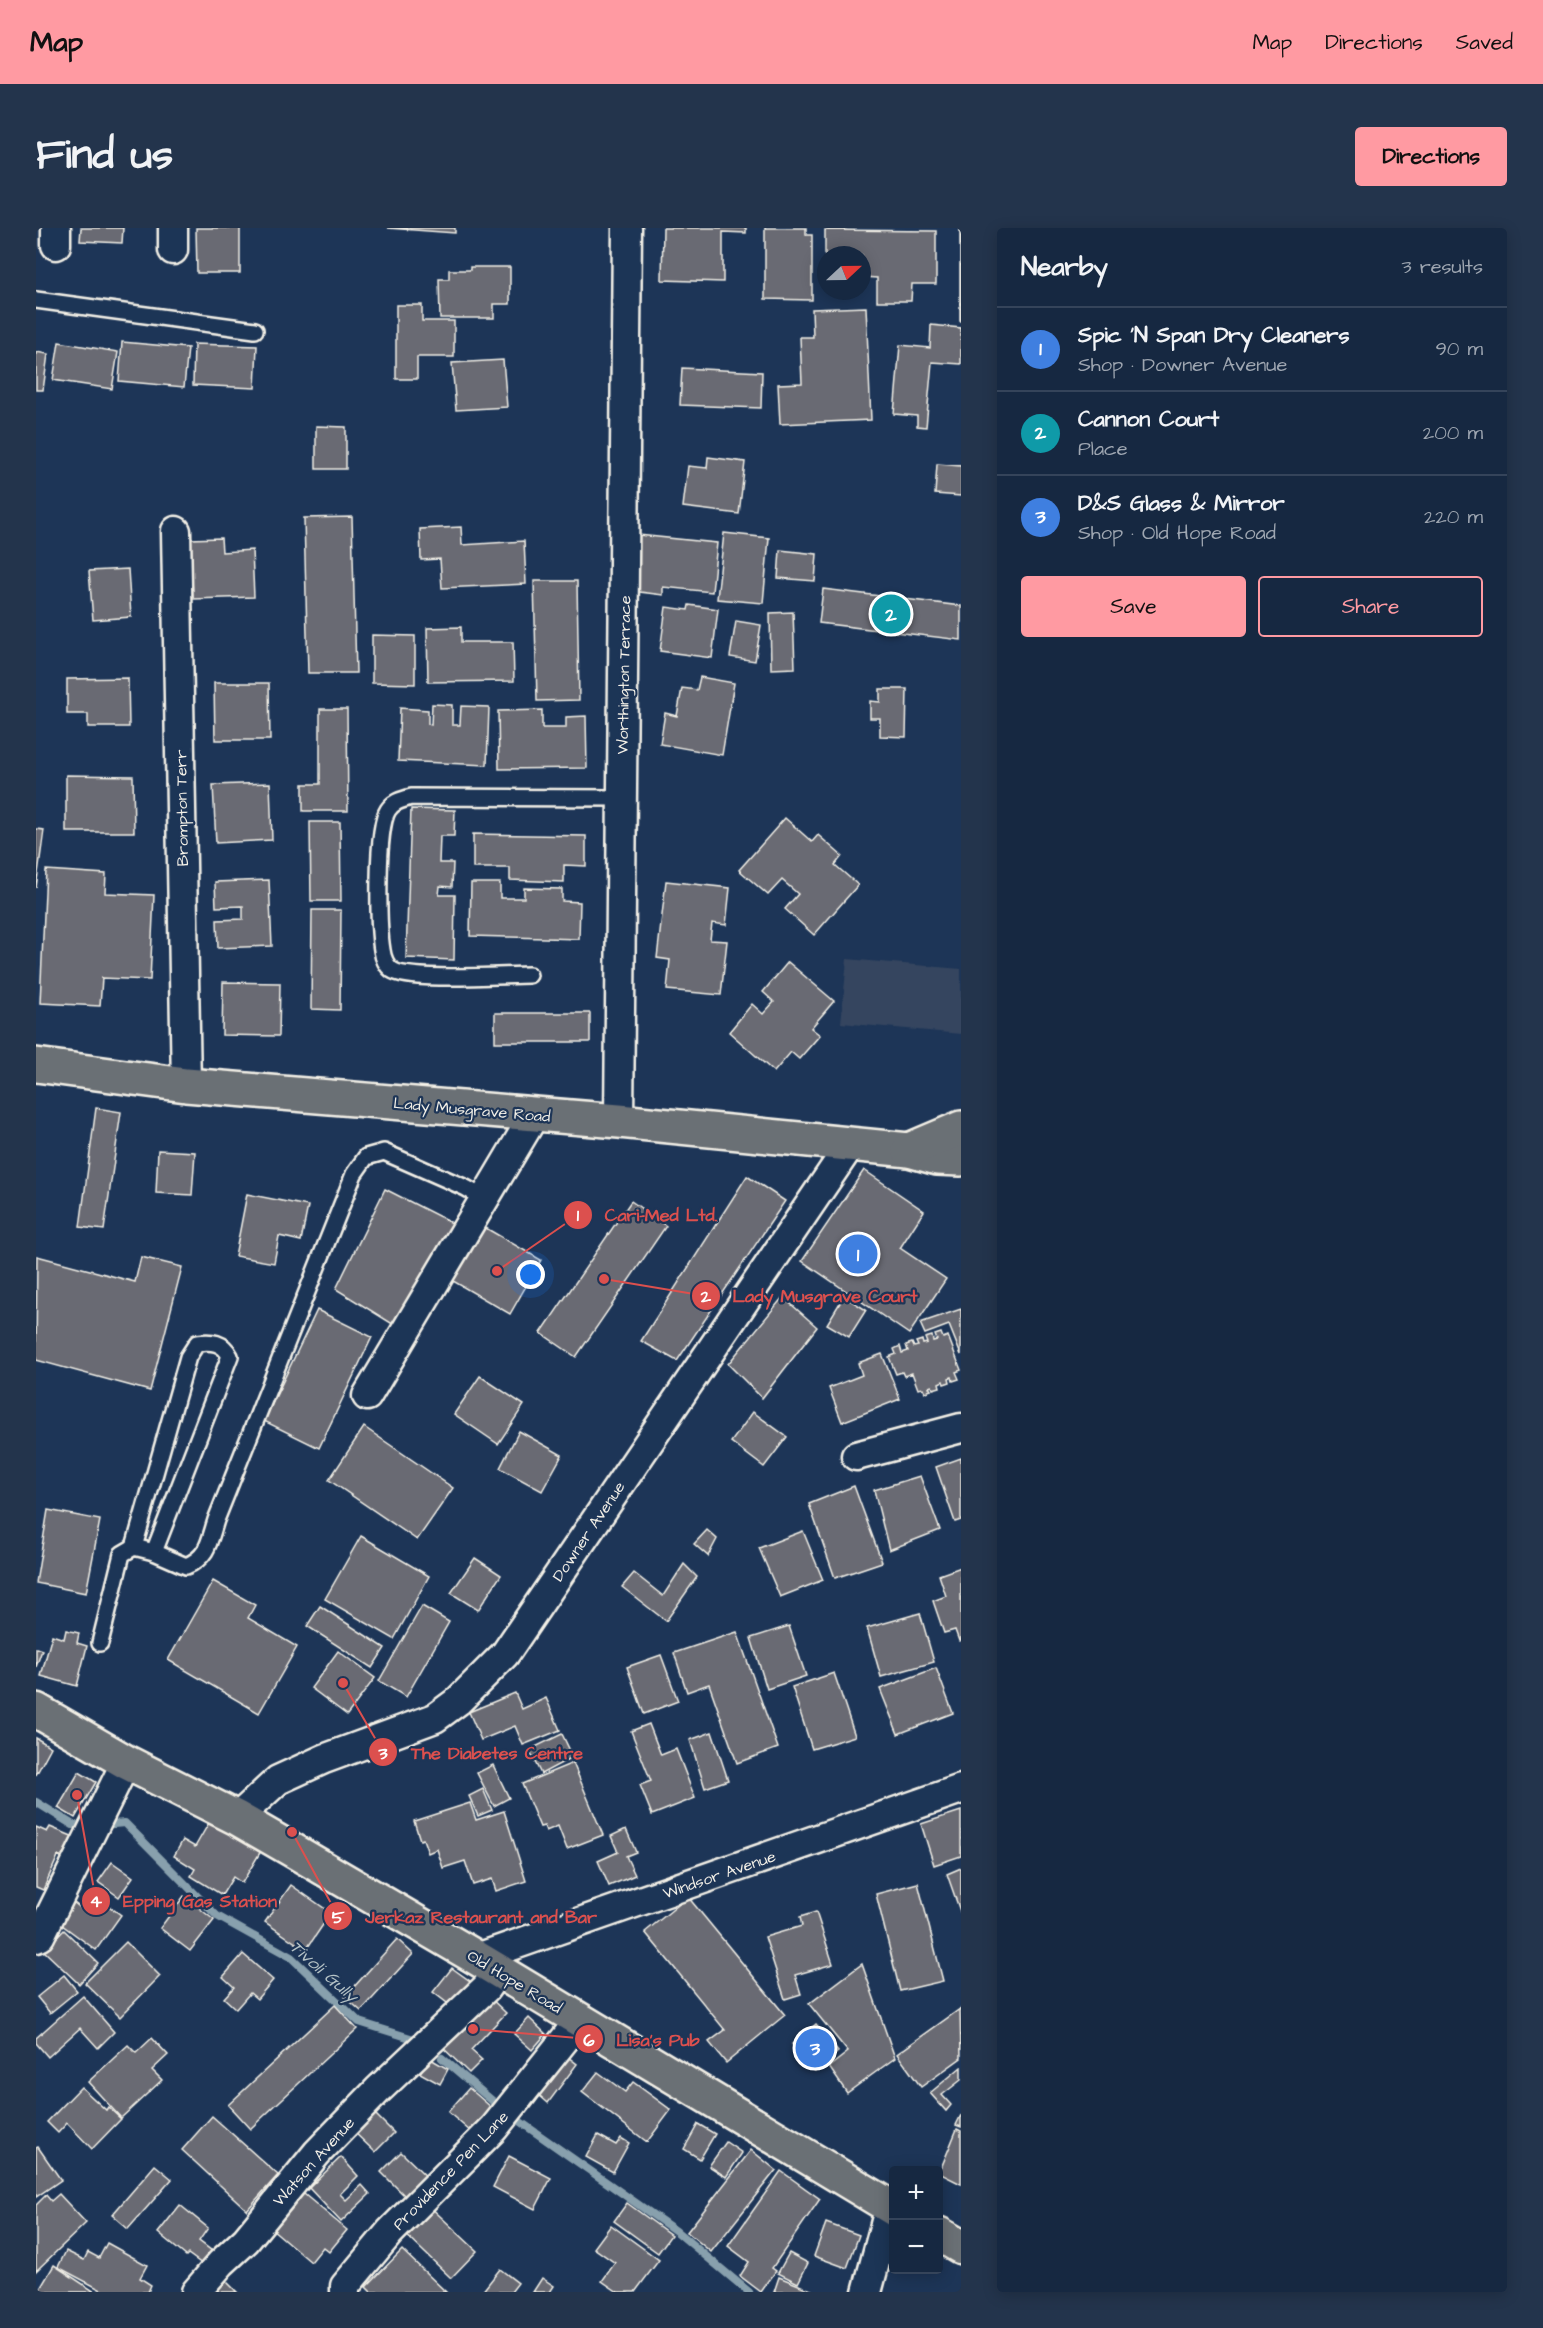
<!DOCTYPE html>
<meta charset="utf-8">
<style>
:root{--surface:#162841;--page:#23344c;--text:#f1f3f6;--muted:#9ea6b1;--line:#35445a;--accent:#ff9aa2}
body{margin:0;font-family:"Architects Daughter",sans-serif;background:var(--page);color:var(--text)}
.controls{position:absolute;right:18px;bottom:18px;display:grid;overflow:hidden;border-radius:6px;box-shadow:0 3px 15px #0003}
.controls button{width:54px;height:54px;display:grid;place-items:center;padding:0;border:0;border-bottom:2px solid var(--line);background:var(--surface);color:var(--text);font:30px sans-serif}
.compass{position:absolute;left:781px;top:18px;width:54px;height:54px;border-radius:50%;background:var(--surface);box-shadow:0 3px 15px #0003;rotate:68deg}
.you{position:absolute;left:495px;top:1047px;width:21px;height:21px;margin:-15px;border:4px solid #fff;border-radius:50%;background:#1a73e8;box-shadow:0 0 0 9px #1a73e833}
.badge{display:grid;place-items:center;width:39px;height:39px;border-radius:50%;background:var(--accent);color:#fff;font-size:20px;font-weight:700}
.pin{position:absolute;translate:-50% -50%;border:3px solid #fff;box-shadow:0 2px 6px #0006}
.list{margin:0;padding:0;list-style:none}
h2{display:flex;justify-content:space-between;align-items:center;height:78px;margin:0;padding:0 24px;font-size:26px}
h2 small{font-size:20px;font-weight:400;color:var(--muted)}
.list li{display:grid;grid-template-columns:39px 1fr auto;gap:18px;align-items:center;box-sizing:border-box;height:84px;padding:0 24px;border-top:2px solid var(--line)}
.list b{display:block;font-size:22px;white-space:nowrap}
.list p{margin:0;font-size:20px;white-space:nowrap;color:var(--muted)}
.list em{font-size:20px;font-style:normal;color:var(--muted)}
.actions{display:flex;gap:12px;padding:18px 24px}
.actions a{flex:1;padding:14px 0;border:2px solid var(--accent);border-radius:6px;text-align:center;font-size:21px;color:var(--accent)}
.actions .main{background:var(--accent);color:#111}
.map{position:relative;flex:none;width:925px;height:2064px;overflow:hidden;border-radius:6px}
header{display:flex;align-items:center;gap:36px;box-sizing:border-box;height:84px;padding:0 30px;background:var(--accent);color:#111}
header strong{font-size:28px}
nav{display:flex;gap:33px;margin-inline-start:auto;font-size:21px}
.intro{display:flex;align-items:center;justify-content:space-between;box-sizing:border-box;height:144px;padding:0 36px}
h1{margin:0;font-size:42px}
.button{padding:15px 27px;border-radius:6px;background:var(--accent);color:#111;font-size:21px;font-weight:700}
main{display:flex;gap:36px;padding:0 36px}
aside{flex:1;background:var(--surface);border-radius:6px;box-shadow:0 3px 15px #0003}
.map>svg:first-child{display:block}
</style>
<header>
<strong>Map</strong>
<nav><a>Map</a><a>Directions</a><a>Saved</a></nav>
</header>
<div class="intro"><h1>Find us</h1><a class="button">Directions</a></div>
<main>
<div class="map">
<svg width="925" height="2064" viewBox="0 0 925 2064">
<rect width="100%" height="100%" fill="#1d3557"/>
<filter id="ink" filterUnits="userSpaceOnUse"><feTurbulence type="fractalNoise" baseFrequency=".0167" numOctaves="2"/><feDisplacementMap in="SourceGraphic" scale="12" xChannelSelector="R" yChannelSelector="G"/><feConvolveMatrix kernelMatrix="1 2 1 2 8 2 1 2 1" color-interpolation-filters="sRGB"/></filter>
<g filter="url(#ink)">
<path fill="#34455f" d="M811 731 925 741V806L805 795Z"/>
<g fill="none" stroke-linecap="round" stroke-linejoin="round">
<g stroke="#88a0ad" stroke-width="8">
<path d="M0 1574 37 1597H51"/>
<path d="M66 1597 89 1595 181 1688 255 1729 323 1794 384 1813"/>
<path d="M406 1830 466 1881"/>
<path d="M476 1888 640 2003 713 2064"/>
</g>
</g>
<g fill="#696a73" stroke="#f4f1e8" stroke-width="1.5">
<path d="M45 0H87L86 15 44 13Z"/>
<path d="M160 0H204V45H161Z"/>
<path d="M351 0H419V5Z"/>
<path d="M627 0H710V5L687 4V54L626 52Z"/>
<path d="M729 0H770V7H776V72L729 71Z"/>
<rect x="924" y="0" width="1" height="93"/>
<path d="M789 2 900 3V56H876L875 73H841V50L826 49V27H790L789 59Z"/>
<path d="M434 39H474V76H458V90H404L403 51H413V42H434Z"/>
<path d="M360 77H386V93H418V129H381V151H360Z"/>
<path d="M830 79 835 192 744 196 742 156 766 155 764 109H777L776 81Z"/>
<path d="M895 97 925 100V136L896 134 890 199 881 198V188L858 186 864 117 894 120Z"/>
<path d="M23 114 82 124 76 161 17 152Z"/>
<path d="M86 114 152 120 148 159 83 153Z"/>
<path d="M158 116 221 118 219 160 157 157Z"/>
<path d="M0 124 12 126 7 162H0Z"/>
<path d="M467 132 471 179 420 182 416 135Z"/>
<path d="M646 140 726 144 725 180 644 177Z"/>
<path d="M280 198 310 199V241H280Z"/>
<path d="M672 229 709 234 703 286 647 279 652 238 671 240Z"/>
<path d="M901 236 925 238V268L899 266Z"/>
<path d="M316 289 320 445H272L268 290Z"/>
<path d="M425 299 426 317 488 313 490 356 406 360 404 331 385 332 384 301Z"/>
<path d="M688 305 733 310 727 375 681 371Z"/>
<path d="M602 307 681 315 676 364 627 359V367L596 363Z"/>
<path d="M185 310 186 324 216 322 218 369 157 371 154 311Z"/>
<path d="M744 322 781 326 779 353 742 350Z"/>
<path d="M92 341 95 389 57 392 53 343Z"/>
<path d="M498 353H541L543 472 501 473Z"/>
<path d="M787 361 925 378V412L783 395Z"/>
<path d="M653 377 682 381 676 430 624 423 630 379 652 382Z"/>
<path d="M757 384 759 440 735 441 734 385Z"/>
<path d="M700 393 725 397 719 433 694 429Z"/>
<path d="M425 399V414H477L478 453 392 454 391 400Z"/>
<path d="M336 407 379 408V456L336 455Z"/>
<path d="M664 449 698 455 686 527 624 516 629 485 641 488 646 460 661 462Z"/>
<path d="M92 450 93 499H52V486H31V451Z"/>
<path d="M178 455H233L234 512H179Z"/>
<path d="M844 461H871L870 509 844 508V490H834V473L844 474Z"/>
<path d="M396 476 416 477V497H424L425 478 453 479 451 537 362 533 364 480 392 482V496L395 497Z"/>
<path d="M284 481H311L312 583H267V556H284Z"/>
<path d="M506 482V500H530V489L550 488 551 540 463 541 462 483Z"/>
<path d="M30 547 97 548 98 604H30Z"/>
<path d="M234 555 236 612 180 615 177 557Z"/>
<path d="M375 581 419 582 418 608H404L403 635H417L416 659 404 658 403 667H419L418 732 370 730Z"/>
<path d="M749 590 776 614 782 607 806 628 799 637 822 657 778 707 749 681 762 666 746 652 732 667 703 642Z"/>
<path d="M274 594H304L305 673H275Z"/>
<path d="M0 601 8 602 0 660Z"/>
<path d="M437 606 550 608V638L528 637V654L474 652V640H437Z"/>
<path d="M10 642 70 646 69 665 118 667 114 752 66 750 64 778 4 775Z"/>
<path d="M233 652 236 718 182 720 181 692 207 691V678L180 679 179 654Z"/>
<path d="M630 653 694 660 690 697 676 695 674 712 691 713 685 767 631 762 634 732 621 730Z"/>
<path d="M435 655H464V670H488V660L526 661V673L544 674 543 711 434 708Z"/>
<path d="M276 682H305L304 782 275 781Z"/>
<path d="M752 734 798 773 775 800 784 807 763 831 755 824 738 844 693 804 716 776 727 786 738 774 727 764Z"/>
<path d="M187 754 244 755 243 808 186 807Z"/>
<rect x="459" y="785" width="95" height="29"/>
<path d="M60 880 85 884 68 1002 44 999Z"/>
<path d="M122 922 159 924 156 967 120 965Z"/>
<path d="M828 942 888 983 864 1020 910 1051 873 1106 766 1033Z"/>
<path d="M711 948 749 973 641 1133 605 1113Z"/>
<path d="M349 961 422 998 363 1100 300 1061Z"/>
<path d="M211 966 272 978 265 1013 243 1008 238 1035 199 1028Z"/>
<path d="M595 973 630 998 540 1129 505 1105Z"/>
<path d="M448 999 505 1032 474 1086 417 1053Z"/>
<path d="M1 1028 99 1054 105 1029 146 1039 114 1163 0 1132Z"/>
<path d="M808 1068 830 1082 813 1109 791 1096Z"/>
<path d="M747 1069 781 1099 726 1170 692 1136Z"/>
<path d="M925 1081V1127L913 1097 889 1106 884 1095Z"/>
<path d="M281 1082 336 1109 283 1220 228 1193Z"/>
<path d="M905 1105 907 1110 912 1108 925 1142 920 1144 923 1151 917 1153 916 1149 913 1150 914 1154 908 1156 907 1153 903 1155 904 1159 897 1161 896 1158 893 1159 895 1162 889 1164 887 1160 882 1161 876 1145 868 1148 866 1144 860 1146 853 1129 860 1126 858 1121 864 1118 866 1125 872 1123 870 1117 876 1115 878 1119 882 1118 880 1114 886 1112 887 1116 891 1115 889 1110 896 1108 897 1113 901 1112 899 1107Z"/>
<path d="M846 1126 864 1171 806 1194 793 1160 826 1147 822 1135Z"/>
<path d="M444 1148 488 1177 462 1216 418 1186Z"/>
<path d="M717 1184 751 1209 728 1239 695 1214Z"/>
<path d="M328 1199 417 1260 381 1312 293 1252Z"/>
<path d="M483 1203 526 1227 506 1263 464 1240Z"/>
<path d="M925 1230V1292L919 1294 900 1239Z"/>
<path d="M884 1248 904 1302 853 1322 838 1262Z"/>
<path d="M818 1258 846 1334 799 1350 773 1276Z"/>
<path d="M12 1282 64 1292 50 1365 0 1355Z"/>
<path d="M671 1302 681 1311 672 1328 658 1316Z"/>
<path d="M767 1303 787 1352 744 1369 723 1320Z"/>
<path d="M325 1308 393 1348 358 1411 289 1371Z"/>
<path d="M439 1330 465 1347 442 1382 415 1365Z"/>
<path d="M648 1336 661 1349 630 1393 586 1359 598 1345 627 1368Z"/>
<path d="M925 1339V1412L923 1413 919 1402 908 1405 897 1373 910 1368 903 1347Z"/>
<path d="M177 1353 219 1377 212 1390 261 1419 223 1485 132 1432Z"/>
<path d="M284 1378 349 1420 336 1440 271 1398Z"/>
<path d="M386 1378 413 1394 370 1469 343 1453Z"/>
<path d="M884 1385 898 1434 845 1449 831 1400Z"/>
<path d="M753 1398 770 1448 731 1461 715 1410Z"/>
<path d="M30 1402 43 1405 41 1415 51 1418 41 1458 5 1448 16 1407 28 1411Z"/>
<path d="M701 1404 742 1520 701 1535 673 1456 651 1464 638 1425Z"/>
<path d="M0 1420 6 1422 0 1439Z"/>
<path d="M302 1423 339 1450 311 1487 275 1460Z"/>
<path d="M625 1427 642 1473 608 1486 591 1439Z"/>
<path d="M900 1440 917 1485 862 1506 844 1461Z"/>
<path d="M798 1445 819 1508 776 1521 756 1459Z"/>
<path d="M479 1465 486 1481 510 1470 524 1502 487 1517 479 1498 445 1512 433 1484Z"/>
<path d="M613 1496 625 1527 640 1521 659 1570 616 1587 604 1557 615 1553 595 1503Z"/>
<path d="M676 1504 692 1552 669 1560 654 1512Z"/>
<path d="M526 1506 537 1529 505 1546 493 1522Z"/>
<path d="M0 1510 15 1519 0 1547Z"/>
<path d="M537 1535 567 1607 531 1621 522 1598 510 1603 508 1598 504 1599 486 1556Z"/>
<path d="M457 1537 473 1570 458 1578 441 1545Z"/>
<path d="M43 1544 60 1554 39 1590 22 1580Z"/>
<path d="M447 1561 456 1582 442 1588 433 1568Z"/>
<path d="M434 1575 440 1592 468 1583 490 1653 460 1663 456 1651 437 1657 429 1633 407 1640 401 1621 392 1625 387 1611 384 1612 378 1593Z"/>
<path d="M925 1583V1628L898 1637 885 1596Z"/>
<path d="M174 1593 225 1623 206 1655 197 1649 186 1667 155 1648 159 1641 138 1628 147 1612 159 1619Z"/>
<path d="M0 1599 11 1604 14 1599 38 1609 29 1631 22 1628 7 1662 0 1659Z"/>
<path d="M590 1601 600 1624 590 1628 599 1647 573 1658 562 1633 582 1624 575 1608Z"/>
<path d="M76 1634 97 1649 83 1669 62 1654Z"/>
<path d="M925 1640V1686L911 1646Z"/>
<path d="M882 1655 907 1753 864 1763 840 1666Z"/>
<path d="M255 1657 295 1685 270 1722 229 1694Z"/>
<path d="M56 1666 85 1687 60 1722 18 1691 33 1671 46 1681Z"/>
<path d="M148 1668 178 1692 154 1723 124 1700Z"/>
<path d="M652 1669 749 1787 690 1835 673 1814 689 1802 609 1704Z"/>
<path d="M780 1684 797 1736 759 1747 765 1766 749 1771 729 1709 766 1698 764 1689Z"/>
<path d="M28 1702 62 1735 43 1756 8 1723Z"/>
<path d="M361 1711 377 1726 325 1783 309 1769Z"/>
<path d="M90 1714 124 1748 84 1789 49 1755Z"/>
<path d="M207 1726 237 1752 221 1771 214 1765 200 1781 188 1770 198 1759 187 1749Z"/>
<path d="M826 1736 859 1830 811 1865 793 1839 812 1824 773 1776Z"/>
<path d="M416 1740 434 1753 415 1778 397 1764Z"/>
<path d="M28 1747 41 1763 14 1785 1 1769Z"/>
<path d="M450 1766 470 1785 435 1822 446 1832 433 1845 403 1816Z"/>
<path d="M47 1768 78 1804 62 1820 44 1800 12 1829 0 1815V1810Z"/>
<path d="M299 1777 321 1801 214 1901 192 1877Z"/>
<path d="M924 1781 925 1830 885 1859 861 1826Z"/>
<path d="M493 1790 510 1806 496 1822 478 1806Z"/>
<path d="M780 1796 802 1824 779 1843 756 1816Z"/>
<path d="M116 1810 132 1827 116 1842 126 1852 85 1890 52 1854 92 1817 100 1825Z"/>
<path d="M523 1822 541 1836 512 1875 504 1868 495 1880 485 1873Z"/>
<path d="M393 1830 412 1841 404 1856 384 1845Z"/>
<path d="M925 1839V1852L906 1867 915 1877 910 1883 894 1865Z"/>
<path d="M562 1844 589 1864 597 1854 635 1882 611 1914 546 1864Z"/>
<path d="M45 1859 70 1882 72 1879 85 1891 56 1921 31 1895 22 1905 11 1894Z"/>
<path d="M433 1860 463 1886 442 1910 412 1884Z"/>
<path d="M335 1882 358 1905 339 1924 315 1901Z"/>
<path d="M925 1887V1899L920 1897Z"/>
<path d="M176 1888 242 1947 211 1982 146 1922Z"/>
<path d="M662 1896 679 1906 664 1931 648 1921Z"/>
<path d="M921 1901 925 1903V1956L903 1945Z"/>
<path d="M562 1907 580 1917 585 1910 593 1915 577 1944 550 1929Z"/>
<path d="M690 1914 706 1925 690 1949 673 1938Z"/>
<path d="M2 1919 25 1952 0 1969V1920Z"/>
<path d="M715 1922 740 1942 675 2024 651 2004Z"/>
<path d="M365 1924 397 1955 376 1975 345 1944Z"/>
<path d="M473 1928 515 1950 499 1981 457 1959Z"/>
<path d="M305 1929 322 1948 304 1966 310 1972 326 1957 334 1966 305 1994 273 1960Z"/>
<path d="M119 1937 136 1951 92 2001 76 1987Z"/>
<path d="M745 1943 784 1971 736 2040 740 2043 725 2064 704 2048 713 2034 692 2018Z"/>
<path d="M262 1961 311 2002 293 2024 287 2019 275 2034 229 1995Z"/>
<path d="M23 1966 50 1995 0 2043V1977L10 1967 15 1973Z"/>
<path d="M388 1973 441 2023 415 2050 363 2000Z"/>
<path d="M591 1975 635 2007 622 2025 578 1993Z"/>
<path d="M144 1977 172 2000 163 2013 176 2023 166 2036 152 2026 150 2028 122 2005Z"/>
<path d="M790 1995 823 2007 811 2040 778 2028Z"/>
<path d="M575 1997 623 2032 599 2064H582L566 2053 579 2035 558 2020Z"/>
<path d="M71 2015 111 2037 104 2050 115 2057 112 2064H69L22 2039 30 2023 48 2032 52 2024 63 2030Z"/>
<path d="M366 2022 410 2064H335L330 2059Z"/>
<path d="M753 2025 772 2035 762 2055 742 2045Z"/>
<path d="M18 2037 59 2064H2Z"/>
<path d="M464 2041 482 2055 475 2064H446Z"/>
<path d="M743 2049 780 2064H738Z"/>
<path d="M506 2050 518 2058 514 2064H497Z"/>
<path d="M190 2053 201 2064H179Z"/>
</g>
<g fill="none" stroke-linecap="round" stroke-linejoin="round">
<defs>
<g id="service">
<path d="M0 72 219 102"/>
<path d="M493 747C468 747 373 754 356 742 351 738 347 730 346 722 342 698 340 600 352 582 358 573 366 572 375 569L586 570"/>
<path d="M98 1319 152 1129 161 1115C176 1113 187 1114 194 1128L118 1324"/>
<path d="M64 1415 86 1326 98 1319 118 1324 150 1338C172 1329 173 1314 180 1292L318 946 330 929 348 924 430 960 449 971"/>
</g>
<g id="minor">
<path d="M20 0V17"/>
<path d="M137 22V0"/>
<path d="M140 303 150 857"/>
<path d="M583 893 591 0"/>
<path d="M331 1168 499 886"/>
<path d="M820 1228 925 1200"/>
<path d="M201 1590 242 1552 288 1531 399 1490 422 1473 469 1426 815 916"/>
<path d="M0 1710 4 1708 90 1534"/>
<path d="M441 1730 925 1561"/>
<path d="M160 2064 185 2035 210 2012 281 1925 342 1862 450 1760 462 1743"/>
<path d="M309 2064V2058L354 2004 458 1900 544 1792"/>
<path d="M831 2064 854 1978"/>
</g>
<g id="primary">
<path d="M0 837 150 857 583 893 873 922 901 930 925 931"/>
<path d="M873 922 925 900"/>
<path d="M0 1482 90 1534 201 1590 253 1620 441 1730 858 1981"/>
<path d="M903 2006 925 2019"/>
</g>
</defs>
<use href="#service" stroke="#f4f1e8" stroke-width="20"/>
<use href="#minor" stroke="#f4f1e8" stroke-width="33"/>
<use href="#primary" stroke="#f4f1e8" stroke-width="38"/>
<use href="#service" stroke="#1d3557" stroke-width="15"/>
<use href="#minor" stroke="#1d3557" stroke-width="28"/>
<use href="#primary" stroke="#6b6f75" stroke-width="33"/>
</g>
</g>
<g text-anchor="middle" stroke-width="4.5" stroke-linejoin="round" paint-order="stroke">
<g font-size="16" fill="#f4f1e8" stroke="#1d3557">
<text transform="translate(587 447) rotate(-89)" y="6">Worthington Terrace</text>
<text transform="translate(145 580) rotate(-91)" y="6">Brompton Terr</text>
<text transform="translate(436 881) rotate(5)" y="6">Lady Musgrave Road</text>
<text transform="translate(552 1303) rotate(-56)" y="6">Downer Avenue</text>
<text transform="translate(683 1646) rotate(-19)" y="6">Windsor Avenue</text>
<text transform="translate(479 1753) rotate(31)" y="6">Old Hope Road</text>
<text transform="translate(277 1933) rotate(-48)" y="6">Watson Avenue</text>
<text transform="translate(414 1942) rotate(-46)" y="6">Providence Pen Lane</text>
</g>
<g font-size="18" font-style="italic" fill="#b5c2c6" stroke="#1d3557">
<text transform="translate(288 1743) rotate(41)" y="6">Tivoli Gully</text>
</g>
</g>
<path fill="none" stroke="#dc504e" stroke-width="2" d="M461 1043L542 987M568 1051L670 1068M307 1455L347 1524M41 1567L60 1673M256 1604L302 1688M437 1801L553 1811"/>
<g fill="#dc504e" stroke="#1d3557" stroke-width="2">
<circle cx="461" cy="1043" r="6"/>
<circle cx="568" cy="1051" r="6"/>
<circle cx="307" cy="1455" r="6"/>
<circle cx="41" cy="1567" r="6"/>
<circle cx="256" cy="1604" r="6"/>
<circle cx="437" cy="1801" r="6"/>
<circle cx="542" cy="987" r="15"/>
<circle cx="670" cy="1068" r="15"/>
<circle cx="347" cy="1524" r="15"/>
<circle cx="60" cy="1673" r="15"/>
<circle cx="302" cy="1688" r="15"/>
<circle cx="553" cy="1811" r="15"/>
</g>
<g font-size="18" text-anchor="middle" font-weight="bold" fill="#fff">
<text x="542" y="993">1</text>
<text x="670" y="1074">2</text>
<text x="347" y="1531">3</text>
<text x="60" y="1679">4</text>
<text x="302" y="1695">5</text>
<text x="553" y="1818">6</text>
</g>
<g font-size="18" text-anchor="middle" font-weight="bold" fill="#dc504e" stroke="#1d3557" stroke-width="4.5" stroke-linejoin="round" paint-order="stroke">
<text x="625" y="993">Cari-Med Ltd.</text>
<text x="789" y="1074">Lady Musgrave Court</text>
<text x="461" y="1531">The Diabetes Centre</text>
<text x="164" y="1679">Epping Gas Station</text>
<text x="445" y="1695">Jerkaz Restaurant and Bar</text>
<text x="622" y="1818">Lisa's Pub</text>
</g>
</svg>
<div class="controls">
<button>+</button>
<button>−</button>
</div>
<svg class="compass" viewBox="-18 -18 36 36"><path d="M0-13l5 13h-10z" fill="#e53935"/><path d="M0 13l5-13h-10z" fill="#9ea6b1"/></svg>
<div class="you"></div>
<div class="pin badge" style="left:822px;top:1026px;background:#3f7fe0">1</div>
<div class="pin badge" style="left:855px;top:386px;background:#0f9aa8">2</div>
<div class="pin badge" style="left:779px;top:1820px;background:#3f7fe0">3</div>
</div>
<aside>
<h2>Nearby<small>3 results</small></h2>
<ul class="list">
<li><span class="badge" style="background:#3f7fe0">1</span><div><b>Spic 'N Span Dry Cleaners</b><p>Shop · Downer Avenue</p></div><em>90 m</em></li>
<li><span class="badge" style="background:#0f9aa8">2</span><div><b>Cannon Court</b><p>Place</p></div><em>200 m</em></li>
<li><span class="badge" style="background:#3f7fe0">3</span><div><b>D&amp;S Glass &amp; Mirror</b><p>Shop · Old Hope Road</p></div><em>220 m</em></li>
</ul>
<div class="actions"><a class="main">Save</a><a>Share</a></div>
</aside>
</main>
